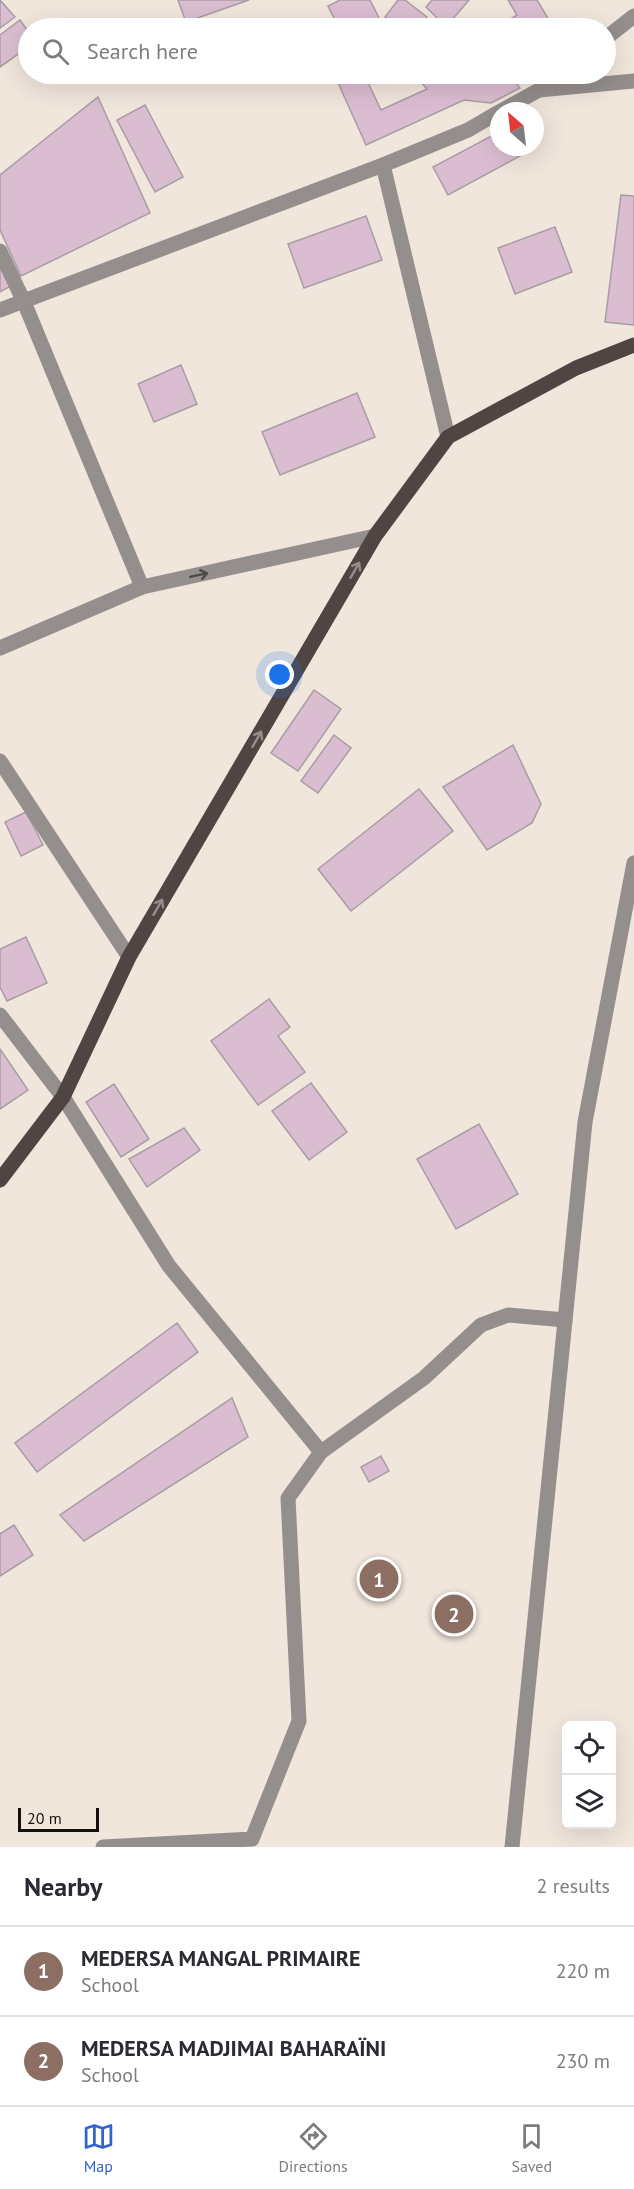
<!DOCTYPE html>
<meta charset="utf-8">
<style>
:root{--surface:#fff;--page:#f2f2f3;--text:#2b2b33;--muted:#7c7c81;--line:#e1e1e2;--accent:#3362d1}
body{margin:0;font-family:"PT Sans",sans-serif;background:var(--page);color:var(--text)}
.controls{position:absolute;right:18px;bottom:18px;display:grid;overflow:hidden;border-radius:9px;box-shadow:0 6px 24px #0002}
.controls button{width:54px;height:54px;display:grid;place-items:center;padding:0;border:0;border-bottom:2px solid var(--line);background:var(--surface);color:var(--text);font:30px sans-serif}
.compass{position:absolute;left:490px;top:102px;width:54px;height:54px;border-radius:50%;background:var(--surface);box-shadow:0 6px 24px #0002;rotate:332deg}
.scale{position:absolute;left:18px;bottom:15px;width:81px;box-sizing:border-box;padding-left:6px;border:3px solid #13100d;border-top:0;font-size:16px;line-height:21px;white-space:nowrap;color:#13100d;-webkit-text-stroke:4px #f1e6dc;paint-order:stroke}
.you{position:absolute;left:280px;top:675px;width:21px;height:21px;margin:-15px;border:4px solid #fff;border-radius:50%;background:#1a73e8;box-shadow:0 0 0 9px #1a73e833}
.badge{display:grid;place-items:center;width:39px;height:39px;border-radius:50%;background:var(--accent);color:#fff;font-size:20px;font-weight:700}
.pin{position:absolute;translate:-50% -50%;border:3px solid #fff;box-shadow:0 2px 6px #0006}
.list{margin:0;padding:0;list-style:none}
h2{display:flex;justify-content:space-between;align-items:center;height:78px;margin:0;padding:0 24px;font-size:26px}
h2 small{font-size:20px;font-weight:400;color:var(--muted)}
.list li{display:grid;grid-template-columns:39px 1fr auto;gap:18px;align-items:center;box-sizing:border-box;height:90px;padding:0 24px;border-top:2px solid var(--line)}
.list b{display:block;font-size:22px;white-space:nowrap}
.list p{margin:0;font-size:20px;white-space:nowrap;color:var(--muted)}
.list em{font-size:20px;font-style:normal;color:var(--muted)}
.icon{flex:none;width:33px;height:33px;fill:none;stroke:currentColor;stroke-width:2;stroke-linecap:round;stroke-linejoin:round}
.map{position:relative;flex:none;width:634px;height:1847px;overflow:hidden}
.search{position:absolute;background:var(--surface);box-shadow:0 6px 24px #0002;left:18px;right:18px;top:18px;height:66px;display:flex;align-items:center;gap:15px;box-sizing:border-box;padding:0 21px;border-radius:33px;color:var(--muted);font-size:22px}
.sheet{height:258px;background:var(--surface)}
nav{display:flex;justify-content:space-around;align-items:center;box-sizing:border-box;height:84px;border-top:2px solid var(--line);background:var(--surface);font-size:16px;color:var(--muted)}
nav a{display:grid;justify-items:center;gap:3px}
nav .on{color:var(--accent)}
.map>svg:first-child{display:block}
</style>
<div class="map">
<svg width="634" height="1847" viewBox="0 0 634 1847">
<rect width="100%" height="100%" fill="#f1e6dc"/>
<g fill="#dbbdd1" stroke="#a89da4" stroke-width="1.5">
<path d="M0 0 15 17 0 28Z"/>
<path d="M178 0H249L186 22Z"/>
<path d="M340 0H370L384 28H339L328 6Z"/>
<path d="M398 0H405L427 17 417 28H400L385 17Z"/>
<path d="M432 0H469L446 27 426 7Z"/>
<path d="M508 0H537L554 28H514L509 20 517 15Z"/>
<path d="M20 20 28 31V47L0 67V35Z"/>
<path d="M341 74H364L381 110 427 89 414 74H509L520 88 491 103 464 100 366 145 335 76Z"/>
<path d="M98 97 150 213 21 276 0 230V175Z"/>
<path d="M145 105 183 177 155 192 117 120Z"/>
<path d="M499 132V147H515L520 156 448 195 433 167Z"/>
<path d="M621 195 634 196V325L605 322Z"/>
<path d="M366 216 382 260 304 288 288 244Z"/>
<path d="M555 227 572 272 515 294 498 248Z"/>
<path d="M0 267 11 286 0 292Z"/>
<path d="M181 365 197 404 154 422 138 384Z"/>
<path d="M357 393 375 437 280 475 262 432Z"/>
<path d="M314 690 341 709 298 771 271 753Z"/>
<path d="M334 735 351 748 318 793 301 781Z"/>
<path d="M513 745 541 804 532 823 487 850 443 787Z"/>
<path d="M419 789 453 831 351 911 318 869Z"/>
<path d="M26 812 43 845 21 856 5 822Z"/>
<path d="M26 937 47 983 7 1001 0 987V949Z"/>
<path d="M269 999 290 1027 278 1036 305 1072 258 1105 211 1041Z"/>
<path d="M0 1049 28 1090 0 1109Z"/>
<path d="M311 1083 347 1132 309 1160 272 1111Z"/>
<path d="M114 1084 149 1139 121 1157 86 1102Z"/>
<path d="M479 1124 518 1194 456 1229 417 1159Z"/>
<path d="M184 1128 200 1150 147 1187 129 1159Z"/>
<path d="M177 1323 198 1352 37 1472 15 1443Z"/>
<path d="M232 1398 248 1437 84 1541 60 1515Z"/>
<path d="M381 1456 389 1471 369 1482 361 1467Z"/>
<path d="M14 1525 33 1555 0 1576V1534Z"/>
</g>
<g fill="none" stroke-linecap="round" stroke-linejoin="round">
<g stroke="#948e8c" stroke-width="15">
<path d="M606 38 634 16"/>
<path d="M539 90 560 74"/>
<path d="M501 111 539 90 634 81"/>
<path d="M383 165 448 437"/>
<path d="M0 251 24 302 142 587"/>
<path d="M0 310 383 165 468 130 499 112"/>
<path d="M0 648 142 587 375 536"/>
<path d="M0 761 129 957"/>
<path d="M0 1015 63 1097 169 1266 321 1452"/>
<path d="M103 1847 252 1839 299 1721 288 1498 321 1452 424 1378 481 1325 508 1315 565 1320"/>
<path d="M512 1847 585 1122 634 863"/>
</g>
<path stroke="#504543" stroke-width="15" d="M0 1180 63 1097 129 957 375 536 448 437 576 368 634 345"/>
</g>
<defs><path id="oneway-shaft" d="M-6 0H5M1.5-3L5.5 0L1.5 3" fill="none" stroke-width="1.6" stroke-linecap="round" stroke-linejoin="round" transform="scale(1.5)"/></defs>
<g stroke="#988d88">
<use href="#oneway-shaft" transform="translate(355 570) rotate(-60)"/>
<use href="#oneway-shaft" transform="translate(257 739) rotate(-60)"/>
<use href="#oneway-shaft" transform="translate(158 907) rotate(-60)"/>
</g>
<use stroke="#4d4946" href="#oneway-shaft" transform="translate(199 575) rotate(-12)"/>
</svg>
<div class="controls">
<button><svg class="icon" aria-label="locate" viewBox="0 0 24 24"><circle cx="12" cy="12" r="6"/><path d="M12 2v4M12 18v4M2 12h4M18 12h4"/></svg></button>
<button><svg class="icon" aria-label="layers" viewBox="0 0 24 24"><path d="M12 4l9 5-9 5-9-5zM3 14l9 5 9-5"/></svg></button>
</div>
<svg class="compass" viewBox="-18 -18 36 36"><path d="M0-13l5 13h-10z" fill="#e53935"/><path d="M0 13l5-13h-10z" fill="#7c7c81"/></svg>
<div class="scale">20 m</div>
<div class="you"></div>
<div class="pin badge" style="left:379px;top:1579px;background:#8d6e63">1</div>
<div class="pin badge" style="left:454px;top:1614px;background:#8d6e63">2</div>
<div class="search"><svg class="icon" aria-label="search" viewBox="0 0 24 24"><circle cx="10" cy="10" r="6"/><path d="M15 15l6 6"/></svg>Search here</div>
</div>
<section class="sheet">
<h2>Nearby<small>2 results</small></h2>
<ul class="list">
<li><span class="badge" style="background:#8d6e63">1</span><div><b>MEDERSA MANGAL PRIMAIRE</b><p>School</p></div><em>220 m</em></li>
<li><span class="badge" style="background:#8d6e63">2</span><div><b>MEDERSA MADJIMAI BAHARAÏNI</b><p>School</p></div><em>230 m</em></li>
</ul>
</section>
<nav>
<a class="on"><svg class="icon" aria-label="map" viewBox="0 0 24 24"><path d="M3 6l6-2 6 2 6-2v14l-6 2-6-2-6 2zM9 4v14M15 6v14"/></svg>Map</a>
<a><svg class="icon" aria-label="directions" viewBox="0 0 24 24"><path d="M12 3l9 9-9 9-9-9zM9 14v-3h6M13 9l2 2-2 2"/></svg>Directions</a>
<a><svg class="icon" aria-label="saved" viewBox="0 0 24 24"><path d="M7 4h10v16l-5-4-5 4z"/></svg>Saved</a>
</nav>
